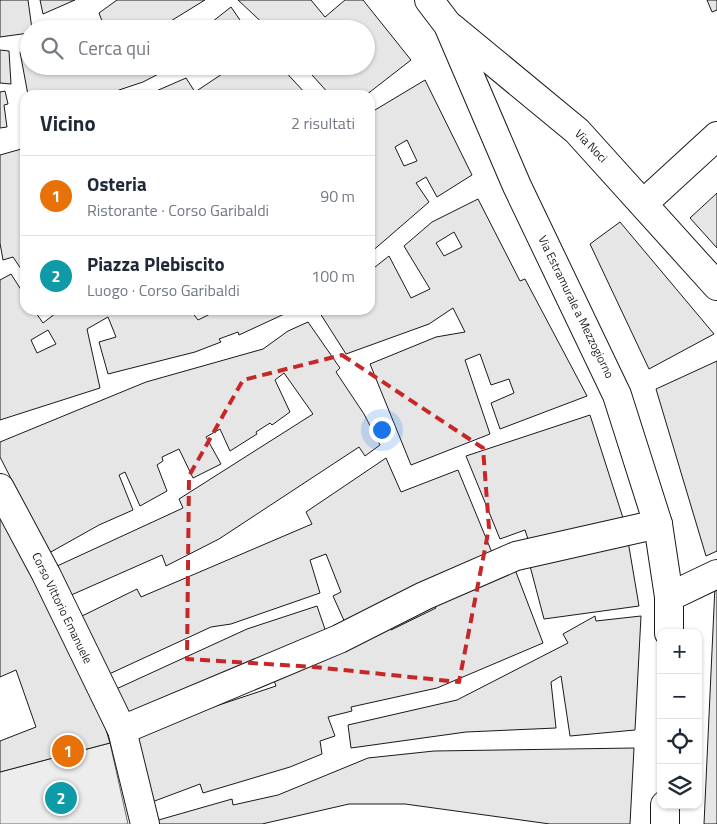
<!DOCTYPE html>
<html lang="it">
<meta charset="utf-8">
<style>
:root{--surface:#fff;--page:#f6f6f7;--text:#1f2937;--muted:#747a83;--line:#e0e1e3;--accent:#b45309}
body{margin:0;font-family:"Titillium Web",sans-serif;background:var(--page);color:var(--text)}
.controls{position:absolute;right:15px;bottom:15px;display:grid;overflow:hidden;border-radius:10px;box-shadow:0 1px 4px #0004}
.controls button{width:45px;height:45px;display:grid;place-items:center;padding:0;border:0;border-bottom:1px solid var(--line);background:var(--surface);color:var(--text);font:25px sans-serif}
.you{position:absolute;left:381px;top:429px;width:18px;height:18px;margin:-12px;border:4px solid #fff;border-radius:50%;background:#1a73e8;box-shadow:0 0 0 8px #1a73e833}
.badge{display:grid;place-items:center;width:32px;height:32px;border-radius:50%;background:var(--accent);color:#fff;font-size:16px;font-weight:700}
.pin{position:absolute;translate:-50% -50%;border:2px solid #fff;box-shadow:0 1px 5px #0006}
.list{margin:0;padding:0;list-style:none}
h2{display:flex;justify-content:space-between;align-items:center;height:65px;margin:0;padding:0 20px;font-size:21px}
h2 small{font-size:16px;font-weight:400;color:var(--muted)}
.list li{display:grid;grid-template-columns:32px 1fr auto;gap:15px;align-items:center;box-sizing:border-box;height:80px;padding:0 20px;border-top:1px solid var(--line)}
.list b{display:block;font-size:19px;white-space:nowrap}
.list p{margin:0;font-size:16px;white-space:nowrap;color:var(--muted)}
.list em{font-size:16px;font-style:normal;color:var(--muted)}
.icon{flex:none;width:28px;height:28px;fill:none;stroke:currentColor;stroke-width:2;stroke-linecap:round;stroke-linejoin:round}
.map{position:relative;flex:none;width:717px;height:824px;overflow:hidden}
.search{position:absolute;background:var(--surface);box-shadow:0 1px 4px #0004;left:20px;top:20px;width:355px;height:55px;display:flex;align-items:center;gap:12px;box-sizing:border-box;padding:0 18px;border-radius:28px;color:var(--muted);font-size:19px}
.panel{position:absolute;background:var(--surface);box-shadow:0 1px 4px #0004;left:20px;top:90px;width:355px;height:225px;border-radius:15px}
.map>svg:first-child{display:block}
</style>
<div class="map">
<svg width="717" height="824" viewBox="0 0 717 824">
<rect width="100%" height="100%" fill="#fff"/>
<path fill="#ededed" stroke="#6a6a6a" d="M110 743 128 824H0V772Z"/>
<g fill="#e6e6e6" stroke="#1a1a1a" fill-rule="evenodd">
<path d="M0 0H28L32 29H29V33L0 37Z"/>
<path d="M40 0H75L43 14Z"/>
<path d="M117 0H205L161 27 162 29H89L102 21 99 13Z"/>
<path d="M238 0H311L325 17 345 0H363L411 60 366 95H330L304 66H366V29H269Z"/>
<path d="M707 0H717V10L712 12Z"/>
<path d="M231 7 242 23 238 26 240 29H203Z"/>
<path d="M0 50 9 51 11 84 0 83Z"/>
<path d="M29 50V66H174L143 82 104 95H28L20 52Z"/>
<path d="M234 66H280L307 95H147L186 78 195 92Z"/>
<path d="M425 80 472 175 437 197 426 177 416 183 429 202 370 253V180L374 177 370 171 372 166 370 161V113ZM407 140 417 161 404 166 395 147Z"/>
<path d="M5 91 8 104 4 105 7 127 0 128V92Z"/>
<path d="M25 148V275L13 257 3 260 0 243V155Z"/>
<path d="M717 193V248L690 218Z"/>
<path d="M478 199 520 281 525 279 587 396 500 429 491 403 514 393 509 379 491 385 480 354 465 360 490 434 411 465 370 364 436 337 465 332 453 308 429 324 346 354 318 310H370V271L389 256 411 298 430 289 404 246 432 222ZM454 232 462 247 444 256 436 243Z"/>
<path d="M620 222 714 334 649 369 590 244Z"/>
<path d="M11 274 25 296V310H34L43 323 60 310H195L192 312 198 320 218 310H293L239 335 238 332 219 339 221 342 195 352 108 374 99 342 116 337 108 317 87 329 100 388 0 420V280ZM48 330 56 344 37 353 31 340Z"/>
<path d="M308 322 340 368 336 372 364 414 380 445 365 456 359 447 219 539 166 566 162 555 69 596 55 567 183 508 179 499 313 414 284 373 275 380 290 412 272 425 270 423 256 432 257 434 230 451 220 429 206 437 221 464 193 478 179 449 162 457 163 461 157 465 167 491 140 506 125 472 119 475 133 510 99 525 49 553 0 457V442L146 382 263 349 288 331Z"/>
<path d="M717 361V551L706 556 656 389Z"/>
<path d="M590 415 624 521 530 545 525 530 500 539 466 456Z"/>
<path d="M386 458 401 492 458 470 493 555 346 625 333 596 341 592 326 554 310 560 320 593 231 624 211 627 107 675 80 617 137 589 141 597 312 524 306 512Z"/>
<path d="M0 511 97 699 110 743 0 772V741L36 727 16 670 0 677Z"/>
<path d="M628 541 639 606 544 619 530 566Z"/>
<path d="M514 567 543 643 437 688 351 707 352 711 328 717 335 736 320 741 322 754 290 767 203 793 200 784 152 802 132 739 165 723 276 686 272 675 389 626 391 630 436 608 434 604Z"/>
<path d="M717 585V824H704L715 586Z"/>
<path d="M317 606 326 632 128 720 114 690 247 629Z"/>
<path d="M595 616 596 621 641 616 635 730 570 736 561 676 551 682 556 728 466 732 351 748 348 725 457 700 568 643 563 634Z"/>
<path d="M634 748 630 824H550L405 804H349L262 824H156L155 821 232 799 233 805 278 795 368 758 434 751Z"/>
</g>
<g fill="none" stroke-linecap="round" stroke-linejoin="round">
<defs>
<g id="minor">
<path d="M429 0 448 25 517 186 617 395 658 524 669 597V633"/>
<path d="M451 27 577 131 717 286"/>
<path d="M644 203 717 136"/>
<path d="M0 488 46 574 122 730 145 824"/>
<path d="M669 597 717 574"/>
<path d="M122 730 339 639 424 596 516 556 658 524"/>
<path d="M665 824V805"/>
</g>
</defs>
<use href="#minor" stroke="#1a1a1a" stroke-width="30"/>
<use href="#minor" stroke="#fff" stroke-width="28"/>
</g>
<path fill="none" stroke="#c62828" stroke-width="4" stroke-dasharray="10 6" stroke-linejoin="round" d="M342 355 483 448 489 528 459 682 314 667 187 659 189 476 243 380Z"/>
<g text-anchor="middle" stroke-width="4" stroke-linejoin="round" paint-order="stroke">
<g font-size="12" fill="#1a1a1a" stroke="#fff">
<text transform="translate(591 146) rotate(46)" y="4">Via Noci</text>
<text transform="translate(576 307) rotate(64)" y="4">Via Estramurale a Mezzogiorno</text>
<text transform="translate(62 608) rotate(64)" y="4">Corso Vittorio Emanuele</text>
</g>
</g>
</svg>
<div class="controls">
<button>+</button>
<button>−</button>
<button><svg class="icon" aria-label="locate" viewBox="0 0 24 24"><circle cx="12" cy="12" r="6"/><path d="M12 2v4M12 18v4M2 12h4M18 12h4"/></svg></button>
<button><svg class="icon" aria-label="layers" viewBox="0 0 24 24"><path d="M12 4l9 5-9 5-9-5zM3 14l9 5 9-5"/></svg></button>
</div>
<div class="you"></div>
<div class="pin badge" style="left:68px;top:751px;background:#e8710a">1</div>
<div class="pin badge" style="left:61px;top:798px;background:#0f9aa8">2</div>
<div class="search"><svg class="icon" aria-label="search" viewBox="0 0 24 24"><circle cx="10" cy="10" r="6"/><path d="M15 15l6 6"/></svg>Cerca qui</div>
<section class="panel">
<h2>Vicino<small>2 risultati</small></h2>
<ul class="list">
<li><span class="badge" style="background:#e8710a">1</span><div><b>Osteria</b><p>Ristorante · Corso Garibaldi</p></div><em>90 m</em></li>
<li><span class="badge" style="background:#0f9aa8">2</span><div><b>Piazza Plebiscito</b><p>Luogo · Corso Garibaldi</p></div><em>100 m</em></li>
</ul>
</section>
</div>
